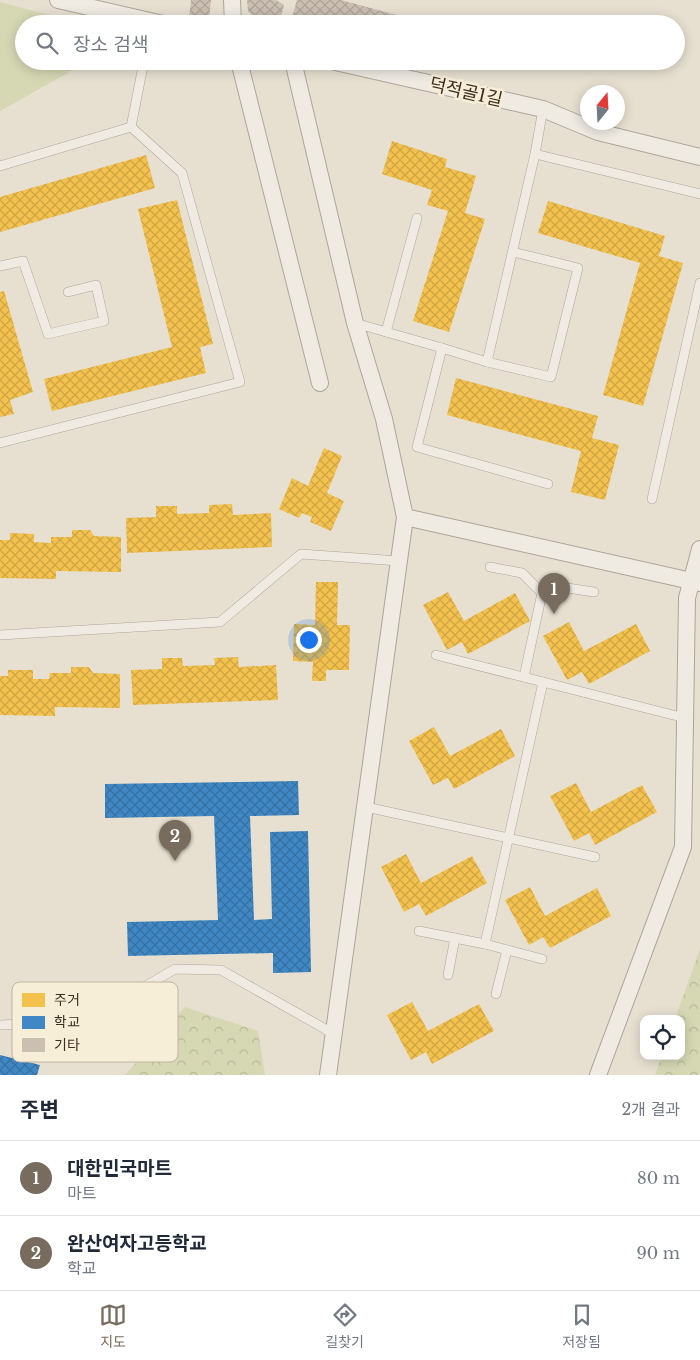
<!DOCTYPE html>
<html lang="ko">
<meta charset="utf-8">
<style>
:root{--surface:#fff;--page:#f6f6f7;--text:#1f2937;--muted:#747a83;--line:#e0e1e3;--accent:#786c5e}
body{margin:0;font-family:"Libre Baskerville","Noto Sans KR",serif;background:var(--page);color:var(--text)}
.controls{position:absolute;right:15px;bottom:15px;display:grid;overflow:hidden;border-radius:10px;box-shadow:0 2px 12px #0003}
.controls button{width:45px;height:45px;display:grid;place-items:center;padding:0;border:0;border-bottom:1px solid var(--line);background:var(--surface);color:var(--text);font:25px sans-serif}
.compass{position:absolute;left:580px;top:85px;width:45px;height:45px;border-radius:50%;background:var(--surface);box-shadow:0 2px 12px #0003;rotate:18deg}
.you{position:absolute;left:308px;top:639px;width:18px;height:18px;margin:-12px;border:4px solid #fff;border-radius:50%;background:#1a73e8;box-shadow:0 0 0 8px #1a73e833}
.badge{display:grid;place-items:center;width:32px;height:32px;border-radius:50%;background:var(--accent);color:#fff;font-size:16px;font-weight:700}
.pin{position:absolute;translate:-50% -41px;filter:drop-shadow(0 1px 2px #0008)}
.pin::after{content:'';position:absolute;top:26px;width:18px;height:15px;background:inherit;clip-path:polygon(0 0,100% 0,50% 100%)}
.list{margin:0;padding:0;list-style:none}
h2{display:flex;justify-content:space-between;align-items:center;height:65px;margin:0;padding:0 20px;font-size:21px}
h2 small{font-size:16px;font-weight:400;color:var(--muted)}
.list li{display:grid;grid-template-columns:32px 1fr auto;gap:15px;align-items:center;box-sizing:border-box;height:75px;padding:0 20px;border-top:1px solid var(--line)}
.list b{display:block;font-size:19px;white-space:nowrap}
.list p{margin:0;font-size:16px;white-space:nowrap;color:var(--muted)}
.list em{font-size:16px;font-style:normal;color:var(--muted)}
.icon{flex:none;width:28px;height:28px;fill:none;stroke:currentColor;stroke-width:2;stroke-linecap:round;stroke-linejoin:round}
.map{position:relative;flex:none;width:700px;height:1075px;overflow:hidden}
.search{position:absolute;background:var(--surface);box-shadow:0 2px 12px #0003;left:15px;right:15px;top:15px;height:55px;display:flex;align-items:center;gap:12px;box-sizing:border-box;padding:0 18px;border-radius:28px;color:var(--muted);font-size:19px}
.sheet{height:215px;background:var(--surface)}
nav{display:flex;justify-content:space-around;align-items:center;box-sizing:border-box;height:70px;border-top:1px solid var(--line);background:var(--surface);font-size:14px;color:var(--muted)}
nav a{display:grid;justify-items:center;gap:2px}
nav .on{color:var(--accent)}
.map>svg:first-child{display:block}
</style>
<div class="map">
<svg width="700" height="1075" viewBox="0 0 700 1075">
<defs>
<pattern id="forest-crowns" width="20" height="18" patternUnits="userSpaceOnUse" patternTransform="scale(1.25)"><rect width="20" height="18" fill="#d6d7b3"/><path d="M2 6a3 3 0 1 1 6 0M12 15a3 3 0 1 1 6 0" fill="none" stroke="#b9b99a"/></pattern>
<pattern id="homes-cross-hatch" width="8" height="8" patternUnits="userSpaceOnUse" patternTransform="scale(1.25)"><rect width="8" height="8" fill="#f2c14e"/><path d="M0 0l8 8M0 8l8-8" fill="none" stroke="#d0a644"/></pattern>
<pattern id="schools-cross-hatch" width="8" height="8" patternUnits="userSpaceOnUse" patternTransform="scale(1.25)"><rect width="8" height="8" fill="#3f88c5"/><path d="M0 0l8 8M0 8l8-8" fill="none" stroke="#3670a0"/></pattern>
<pattern id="building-cross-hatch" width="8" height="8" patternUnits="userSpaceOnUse" patternTransform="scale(1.25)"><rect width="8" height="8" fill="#cbbfb2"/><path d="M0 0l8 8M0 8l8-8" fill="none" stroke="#afa499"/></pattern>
</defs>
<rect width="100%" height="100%" fill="#e7e0d1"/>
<g fill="url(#forest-crowns)">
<path d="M700 949V1075H655L662 1056H681V1019H675Z"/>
<path d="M185 1007 258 1031 265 1075H125Z"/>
</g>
<path fill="#d6d7b3" d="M0 2 83 24H24V61H89L0 111Z"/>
<g fill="url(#homes-cross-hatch)">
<path d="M392 141 447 159 445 167 476 176 465 213 485 219 449 332 413 321 448 211 427 205 432 190 382 174Z"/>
<path d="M146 155 155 188 0 232V197Z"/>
<path d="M177 200 213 344 200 347 206 373 52 411 44 379 172 347 138 209Z"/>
<path d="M548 201 665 236 659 256 683 263 643 406 603 395 640 263 538 233Z"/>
<path d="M4 291 33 392 10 400 14 414 0 417V292Z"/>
<path d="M456 378 598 416 592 438 619 445 605 500 571 492 581 451 447 415Z"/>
<path d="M324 448 342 456 327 493 344 501 331 531 310 522 312 517 302 513 299 518 279 509 292 478 308 486Z"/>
<path d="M232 504 233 515 271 513 272 547 127 553 126 518 156 517V506H177V514L209 513V505Z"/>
<path d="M72 530H90L94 536 121 537V572L56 571V579L0 578V540H10V533L34 534V542L51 543V537H72Z"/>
<path d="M316 582H338L337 625H350L349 670H326V681H312L313 662 293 661 294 624 315 625Z"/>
<path d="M448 592 464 621 515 593 530 621 468 654 462 642 447 650 423 605Z"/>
<path d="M569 622 584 651 636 624 650 651 589 684 582 672 567 680 543 636Z"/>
<path d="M238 657 239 667 276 665 278 700 133 705 131 670 162 669V658H182L183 666 215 665 214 658Z"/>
<path d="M71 667H89L93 673 120 674V708L55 707V716L0 715V676H8V670H33V679H49L50 673H71Z"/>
<path d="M434 727 450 756 501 729 515 756 454 789 448 778 433 785 409 741Z"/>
<path d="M576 783 591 812 642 785 657 812 595 845 589 833 574 841 550 796Z"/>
<path d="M406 854 421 883 472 856 487 883 426 916 419 904 404 912 381 867Z"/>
<path d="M530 887 545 916 597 888 611 916 550 948 543 937 529 945 505 900Z"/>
<path d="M412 1002 428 1031 479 1004 494 1031 432 1064 426 1052 411 1060 387 1015Z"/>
</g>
<g fill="url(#schools-cross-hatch)">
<path d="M298 781 299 815 250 816 254 920 272 919 270 832 308 831 311 972 273 973V953L128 956 127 922 218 920 214 816 105 818V784Z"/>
<path d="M0 1055 40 1065 37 1075H0Z"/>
</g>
<g fill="url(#building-cross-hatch)">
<path d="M191 0H211L209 19 189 18Z"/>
<path d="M247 0H276L284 5 279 24 259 23 248 11Z"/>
<path d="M297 0H341L400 16 398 24H290Z"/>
</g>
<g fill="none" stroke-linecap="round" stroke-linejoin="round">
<defs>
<g id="lane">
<path d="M543 109 535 154 487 362 442 348 417 447 548 484"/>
<path d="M535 154 700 194"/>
<path d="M0 166 131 127"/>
<path d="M0 266 23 261 48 334 104 321 96 285 68 292"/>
<path d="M355 323 442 348"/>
<path d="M386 332 417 218"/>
<path d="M487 362 551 377 578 268 513 252"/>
<path d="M0 443 240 382 182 173 131 127 144 61"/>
<path d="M652 499 700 283"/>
<path d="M490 567 522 573 542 593 524 677"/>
<path d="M542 593 561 587 594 592"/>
<path d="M0 635 220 622 301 554 399 561"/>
<path d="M436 655 685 718"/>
<path d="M366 807 595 857"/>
<path d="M419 931 485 944 543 682"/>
<path d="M485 944 542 959"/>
<path d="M448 975 455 938"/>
<path d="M496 994 507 950"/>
<path d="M0 1025 22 1024 88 1038 132 994 175 969 221 970 334 1034"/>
</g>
<g id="street">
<path d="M58 0 163 24"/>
<path d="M232 0 233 24"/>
<path d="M239 61 320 383"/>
<path d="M293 61 355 323 384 419 405 517 328 1075"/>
<path d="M331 61 543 109 598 132 700 157"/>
<path d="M405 517 700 583"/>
<path d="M598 1075 683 847 687 598 700 549"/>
</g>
</defs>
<use href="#lane" stroke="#ada599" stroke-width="10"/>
<use href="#street" stroke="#ada599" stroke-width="18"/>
<use href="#lane" stroke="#efebe3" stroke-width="9"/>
<use href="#street" stroke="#efebe3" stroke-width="16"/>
</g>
<g text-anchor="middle" stroke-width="5" stroke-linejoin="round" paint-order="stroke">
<g font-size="18" fill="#3d2e20" stroke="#f7eed8">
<text transform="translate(466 92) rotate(13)" y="6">덕적골1길</text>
</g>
</g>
<rect x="12" y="982" width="166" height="80" rx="8" fill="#f7eed8" stroke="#bfb4a1" stroke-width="1"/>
<rect x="22" y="993" width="23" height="14" fill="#f2c14e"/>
<rect x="22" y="1016" width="23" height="13" fill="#3f88c5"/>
<rect x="22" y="1038" width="23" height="14" fill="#cbbfb2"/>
<g font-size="14" fill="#3d2e20">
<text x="54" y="1005">주거</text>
<text x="54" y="1027">학교</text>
<text x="54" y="1050">기타</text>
</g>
</svg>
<div class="controls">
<button><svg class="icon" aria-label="locate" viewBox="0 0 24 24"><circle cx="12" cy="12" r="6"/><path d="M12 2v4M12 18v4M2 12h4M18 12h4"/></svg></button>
</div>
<svg class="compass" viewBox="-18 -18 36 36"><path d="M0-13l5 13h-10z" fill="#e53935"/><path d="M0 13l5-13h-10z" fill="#747a83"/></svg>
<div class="you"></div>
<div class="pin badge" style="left:554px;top:614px">1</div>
<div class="pin badge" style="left:175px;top:861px">2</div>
<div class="search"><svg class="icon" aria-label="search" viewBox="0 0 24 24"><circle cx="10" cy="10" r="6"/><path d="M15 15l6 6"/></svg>장소 검색</div>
</div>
<section class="sheet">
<h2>주변<small>2개 결과</small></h2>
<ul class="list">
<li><span class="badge">1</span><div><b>대한민국마트</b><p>마트</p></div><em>80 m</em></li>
<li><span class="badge">2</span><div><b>완산여자고등학교</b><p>학교</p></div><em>90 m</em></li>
</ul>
</section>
<nav>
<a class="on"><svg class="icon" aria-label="map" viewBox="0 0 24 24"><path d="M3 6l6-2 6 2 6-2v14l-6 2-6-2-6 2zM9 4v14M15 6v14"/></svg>지도</a>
<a><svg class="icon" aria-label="directions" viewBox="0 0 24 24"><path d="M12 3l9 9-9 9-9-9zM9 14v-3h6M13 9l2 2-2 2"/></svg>길찾기</a>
<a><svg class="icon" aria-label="saved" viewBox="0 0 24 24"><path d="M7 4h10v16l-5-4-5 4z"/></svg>저장됨</a>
</nav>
